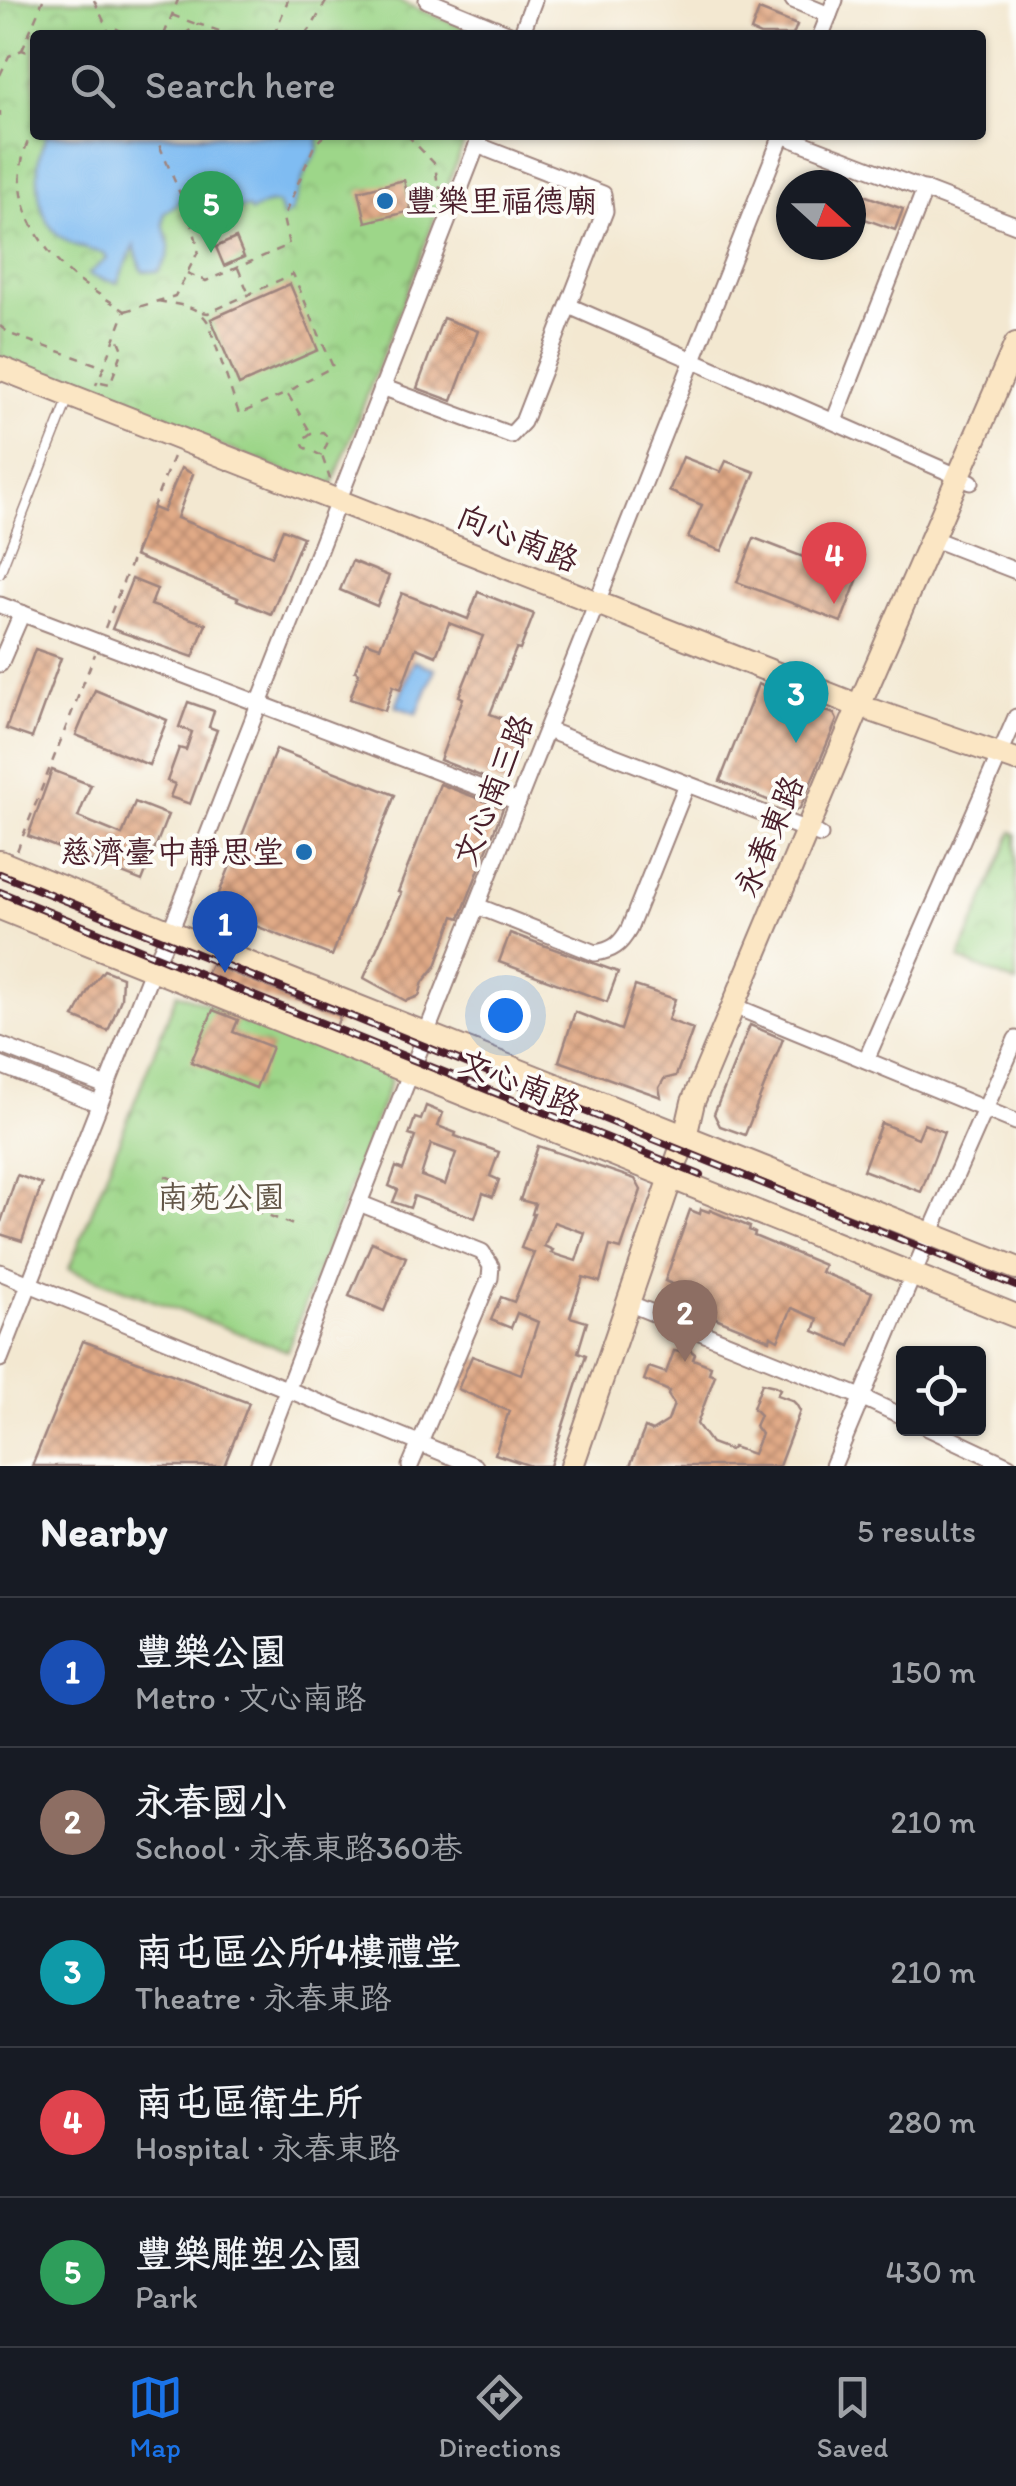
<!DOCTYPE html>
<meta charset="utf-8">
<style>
:root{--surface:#171b24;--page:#20242c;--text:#f1f3f6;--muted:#9ea1a6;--line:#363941;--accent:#1a73e8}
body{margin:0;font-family:Itim,"LXGW WenKai TC",sans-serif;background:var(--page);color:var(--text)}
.controls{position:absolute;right:30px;bottom:30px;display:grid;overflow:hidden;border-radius:10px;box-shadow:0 2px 8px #0004}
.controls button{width:90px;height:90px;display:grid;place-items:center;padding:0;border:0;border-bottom:2px solid var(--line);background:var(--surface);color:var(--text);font:50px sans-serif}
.compass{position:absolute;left:776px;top:170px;width:90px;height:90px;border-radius:50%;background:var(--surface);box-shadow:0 2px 8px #0004;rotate:111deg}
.you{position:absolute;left:505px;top:1015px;width:35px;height:35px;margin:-25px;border:8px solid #fff;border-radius:50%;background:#1a73e8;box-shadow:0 0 0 15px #1a73e833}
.badge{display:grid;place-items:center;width:65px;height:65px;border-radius:50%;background:var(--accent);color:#fff;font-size:32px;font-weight:700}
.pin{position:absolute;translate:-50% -82px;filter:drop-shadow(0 2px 5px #0008)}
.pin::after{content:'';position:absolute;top:52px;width:35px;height:30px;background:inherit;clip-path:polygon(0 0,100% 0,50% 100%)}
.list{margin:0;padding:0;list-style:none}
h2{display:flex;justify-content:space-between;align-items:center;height:130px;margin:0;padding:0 40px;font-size:42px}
h2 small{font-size:32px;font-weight:400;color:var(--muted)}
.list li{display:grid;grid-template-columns:65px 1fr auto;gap:30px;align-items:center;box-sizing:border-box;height:150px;padding:0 40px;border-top:2px solid var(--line)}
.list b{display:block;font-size:38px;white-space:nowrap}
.list p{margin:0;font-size:32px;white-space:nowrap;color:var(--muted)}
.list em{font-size:32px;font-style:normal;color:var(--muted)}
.icon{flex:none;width:55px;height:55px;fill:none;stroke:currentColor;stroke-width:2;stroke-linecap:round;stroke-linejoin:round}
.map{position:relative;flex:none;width:1016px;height:1466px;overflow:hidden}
.search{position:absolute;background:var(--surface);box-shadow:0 2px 8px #0004;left:30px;right:30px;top:30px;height:110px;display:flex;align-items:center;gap:25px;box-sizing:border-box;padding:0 35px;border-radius:10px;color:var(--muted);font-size:38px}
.sheet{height:880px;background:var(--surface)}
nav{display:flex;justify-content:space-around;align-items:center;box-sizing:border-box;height:140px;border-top:2px solid var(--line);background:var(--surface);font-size:28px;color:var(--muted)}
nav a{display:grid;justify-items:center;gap:5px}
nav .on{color:var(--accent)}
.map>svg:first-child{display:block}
</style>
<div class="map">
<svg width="1016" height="1466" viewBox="0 0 1016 1466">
<defs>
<pattern id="park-crowns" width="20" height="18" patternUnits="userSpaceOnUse" patternTransform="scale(2.5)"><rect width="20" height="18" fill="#9dd689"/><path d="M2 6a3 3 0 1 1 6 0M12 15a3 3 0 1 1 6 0" fill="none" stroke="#89b776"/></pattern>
<pattern id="building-cross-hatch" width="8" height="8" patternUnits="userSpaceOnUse" patternTransform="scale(2.5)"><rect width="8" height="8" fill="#e1aa87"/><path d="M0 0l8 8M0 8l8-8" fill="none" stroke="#b88a6f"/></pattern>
</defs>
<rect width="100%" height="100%" fill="#fdfcf7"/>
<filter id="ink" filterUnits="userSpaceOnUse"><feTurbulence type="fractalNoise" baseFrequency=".01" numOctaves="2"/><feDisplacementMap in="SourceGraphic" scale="20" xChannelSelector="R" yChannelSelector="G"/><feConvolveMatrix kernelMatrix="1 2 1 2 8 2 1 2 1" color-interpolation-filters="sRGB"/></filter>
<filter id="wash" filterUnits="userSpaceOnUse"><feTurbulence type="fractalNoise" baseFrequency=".0048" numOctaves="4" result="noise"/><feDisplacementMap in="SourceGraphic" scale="40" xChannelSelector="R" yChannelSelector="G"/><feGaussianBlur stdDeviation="2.25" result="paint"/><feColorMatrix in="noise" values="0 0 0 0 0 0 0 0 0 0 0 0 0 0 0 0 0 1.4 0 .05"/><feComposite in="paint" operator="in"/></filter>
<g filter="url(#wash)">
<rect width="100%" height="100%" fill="#f3e8d1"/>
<g fill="url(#park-crowns)" stroke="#747a5a" stroke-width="2.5">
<path d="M0 0H396L483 35H35V135H467L333 484 321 486 0 357Z"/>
<path d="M1012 832 1016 834V983L959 959Z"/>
<path d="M177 993 379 1068 391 1080 287 1351 69 1269Z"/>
</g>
<g fill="#7fbcf2" stroke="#646e8e" stroke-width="2.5">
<path d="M47 135H318V150L305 172 291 212 283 217 278 204C268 201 259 207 251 212L248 208H232V191L228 188 219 189 212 195C195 190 179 203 165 212 157 236 183 242 158 272L142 271 134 246 117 283 94 277 88 274 107 259 104 253C59 246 39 226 38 180 37 162 39 151 47 135Z"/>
<path d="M414 661 435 669 417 714 396 706Z"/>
</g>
<g id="blocks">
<g fill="url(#building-cross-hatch)" fill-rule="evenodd">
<path d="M759 10 797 25 793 35H760L751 31Z"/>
<path d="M404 180 411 211 366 222 359 191Z"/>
<path d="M858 193 903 209 895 230 851 214Z"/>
<path d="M236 238 244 257 224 266 216 247Z"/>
<path d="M290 284 318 350 239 385 211 319Z"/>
<path d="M443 318 478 331 452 401 417 388Z"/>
<path d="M683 457 721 472 726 461 755 472 722 551 688 538 702 505 669 491Z"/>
<path d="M181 468 193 474 177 518 272 556 283 529 303 537 271 614 237 600 238 598 134 556 153 508 163 512Z"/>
<path d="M754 538 858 578 841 622 737 582Z"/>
<path d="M352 561 389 576 377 606 340 590Z"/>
<path d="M132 579 157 589 151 605 206 624 193 657 112 629Z"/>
<path d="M478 592 534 614 520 650 516 649 490 714 528 728 506 786 440 760 463 698 459 696 483 636 449 623 436 656 416 648 401 689 393 686 385 711 350 699 359 673 355 671 366 642 380 647 402 593 468 619Z"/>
<path d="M35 649 61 658 32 738 6 729Z"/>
<path d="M758 684 834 714 837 720 800 808 795 811 720 781Z"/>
<path d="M95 690 167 720 149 765 76 735Z"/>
<path d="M188 702 214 711 209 727 217 730 190 804 170 797 175 784 167 781 179 748 186 750 192 732 179 727Z"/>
<path d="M276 749 395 795 332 956 213 909Z"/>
<path d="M52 770 91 785 78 817 122 835 135 802 168 815 142 881 28 836Z"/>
<path d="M440 784 503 808 460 918 454 916 436 966 423 982 419 996 406 1001 364 978 401 893 398 892Z"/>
<path d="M510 933 618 972 607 1002 499 962Z"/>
<path d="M211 964 340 1016 336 1027 206 975Z"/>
<path d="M104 970 122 977 121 999 108 1031 74 1017 89 989Z"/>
<path d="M635 986 675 999 668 1020 693 1029 676 1076 664 1079 659 1088 661 1097 559 1061 575 1012 621 1030Z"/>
<path d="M213 1010 238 1020 233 1032 272 1047 256 1088 191 1062Z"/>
<path d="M750 1025 783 1039 745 1135 720 1126 714 1114Z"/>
<path d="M426 1106 443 1113 438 1126 456 1133 455 1136 499 1152 490 1176 499 1180 493 1197 483 1193 475 1218 414 1196 410 1208 393 1202 398 1190 389 1186 396 1167 403 1170 415 1137 409 1135 415 1118 421 1120ZM431 1144 456 1153 445 1185 421 1176Z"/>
<path d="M881 1123 918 1138 924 1124 944 1132 921 1192 863 1170Z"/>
<path d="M538 1146 635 1179 641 1190 621 1249 610 1246 600 1282 583 1277 570 1317 587 1322 578 1352 586 1355 550 1466H531L495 1454 509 1411 458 1389 472 1356 521 1374 533 1337 538 1322 517 1313 511 1328 491 1320 501 1297 514 1302 534 1253 521 1248 534 1214H532L535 1204 520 1200ZM554 1222 585 1233 576 1261 551 1253 553 1250 544 1246Z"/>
<path d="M17 1175 42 1184 22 1241 0 1234V1225Z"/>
<path d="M701 1209 709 1212 710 1210 750 1227 749 1230 755 1233 754 1236 824 1265 821 1272 872 1292 850 1346 814 1331 818 1319 792 1308 778 1340 771 1336 770 1340 666 1298 672 1284 665 1281 690 1210 700 1214Z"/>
<path d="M372 1242 406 1257 384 1311 349 1296Z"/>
<path d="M83 1341 249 1403 224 1466H32Z"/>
<path d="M686 1347 695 1354 693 1359 711 1366 709 1373 715 1375 697 1424 711 1443 730 1450 733 1447 753 1454 761 1434 755 1426 760 1415 753 1408 762 1383 775 1386 780 1389 777 1395 792 1400 796 1404 800 1411 779 1466H630L645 1428 652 1431 668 1421 674 1404 668 1395 669 1391 644 1380 649 1367 666 1373 674 1351 679 1352Z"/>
</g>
</g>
</g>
<g filter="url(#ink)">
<use href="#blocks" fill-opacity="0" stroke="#9e847e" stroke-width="2.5"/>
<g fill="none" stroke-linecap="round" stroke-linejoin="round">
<defs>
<path id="lane" d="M0 573 68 400"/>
<g id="street">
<path d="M427 0 512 35"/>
<path d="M793 0 829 15"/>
<path d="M521 35 534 0"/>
<path d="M821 35 835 0"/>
<path d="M782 135 1016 225"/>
<path d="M569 306 971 482"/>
<path d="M382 387 511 435 523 422 605 211 603 194 477 145"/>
<path d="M834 421 925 189"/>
<path d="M931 538 1016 571"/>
<path d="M0 605 518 802"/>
<path d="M0 664 22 613"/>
<path d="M547 730 820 835"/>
<path d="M477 906 595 953C613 950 620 945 629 929L687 784"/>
<path d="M734 1006 1016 1122"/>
<path d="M0 1045 106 1086"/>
<path d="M866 1060 1016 717"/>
<path d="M0 1065 99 1104"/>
<path d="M359 1203 482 1252 491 1266 490 1278 410 1466"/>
<path d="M0 1272 475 1466"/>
<path d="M628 1303 861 1397 904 1417"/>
<path d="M0 1359 152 970 170 932 481 135"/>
<path d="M928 1428 1009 1466"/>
<path d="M258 1466 359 1203 782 135"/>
<path d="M833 1466 930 1234 1016 1039"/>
</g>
<g id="secondary">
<path d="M0 368 859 706"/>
<path d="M874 711 1016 760"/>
<path d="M0 862 170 932 1016 1268"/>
<path d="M0 908 1016 1316"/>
<path d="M572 1466 685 1137 693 1102 859 706 1016 344"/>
</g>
</defs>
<use href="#lane" stroke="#9e847e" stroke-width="11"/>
<use href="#street" stroke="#9e847e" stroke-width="19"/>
<use href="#secondary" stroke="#9e847e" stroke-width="26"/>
<g stroke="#9e847e" stroke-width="2.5" stroke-dasharray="8 8" stroke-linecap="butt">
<path d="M94 0 108 30"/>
<path d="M172 15 196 24"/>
<path d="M102 35 108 30 115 28 128 35"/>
<path d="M164 35 178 0"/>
<path d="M184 35 198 24 232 35"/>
<path d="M274 35 288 0"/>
<path d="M305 35 311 28 327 0"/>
<path d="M22 50 43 0"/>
<path d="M0 75 9 56 22 50 35 55"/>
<path d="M0 111V116"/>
<path d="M35 128C4 178 27 233 66 270 83 286 106 298 125 311L104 367"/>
<path d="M407 135 435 164 438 187 443 189"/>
<path d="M238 268 248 292"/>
<path d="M187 273 206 281 289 245 283 218 315 144 325 135"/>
<path d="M158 301C177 305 197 304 208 322L239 414 287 393 311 433"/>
<path d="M125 311 175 296 199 250 190 217 155 135"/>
<path d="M202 312 208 313 293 274 333 367 307 380 287 393"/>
<path d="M0 326 10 334 104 367 96 385"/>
<path d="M101 382 110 384 123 350 117 335"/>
<path d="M322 456 304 447 302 440 311 433 323 432 329 439 322 456 330 479"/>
<path d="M105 628 174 454"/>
<path d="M17 851 95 654"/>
<path d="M165 1176 296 1226"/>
</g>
<use href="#lane" stroke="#fff" stroke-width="8"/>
<use href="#street" stroke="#fff" stroke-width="15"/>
<use href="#secondary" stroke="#fbe6c4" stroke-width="22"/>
<defs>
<g id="rail">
<path d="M0 874 1016 1286"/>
<path d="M0 892 217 981 700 1175"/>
</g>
</defs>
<use href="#rail" stroke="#4a1f2b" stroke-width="8"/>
<use href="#rail" stroke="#fdfcf7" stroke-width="4" stroke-dasharray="11" stroke-linecap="butt"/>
</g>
</g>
<g fill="#1f6fb2" stroke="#fdfcf7" stroke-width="4">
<circle cx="385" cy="201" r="10"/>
<circle cx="304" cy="852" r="10"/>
</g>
<g text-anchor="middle" stroke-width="8" stroke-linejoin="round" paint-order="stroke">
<g font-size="32" fill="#4a1f2b" stroke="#fdfcf7" text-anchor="start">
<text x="405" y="212">豐樂里福德廟</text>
<text x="284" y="863" text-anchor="end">慈濟臺中靜思堂</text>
</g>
<g font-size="32" fill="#4a1f2b" stroke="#fdfcf7">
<text transform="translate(518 538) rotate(22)" y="11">向心南路</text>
<text transform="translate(493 790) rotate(-68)" y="11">文心南三路</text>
<text transform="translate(769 836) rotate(-67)" y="11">永春東路</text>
<text transform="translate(520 1083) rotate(22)" y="11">文心南路</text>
</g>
<g font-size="32" fill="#635647" stroke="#fdfcf7">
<text x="221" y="1208">南苑公園</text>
</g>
</g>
</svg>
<div class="controls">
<button><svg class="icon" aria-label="locate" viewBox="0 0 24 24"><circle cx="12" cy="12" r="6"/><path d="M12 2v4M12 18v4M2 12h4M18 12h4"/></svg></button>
</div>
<svg class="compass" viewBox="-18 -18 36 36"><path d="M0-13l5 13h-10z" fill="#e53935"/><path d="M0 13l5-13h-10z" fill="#9ea1a6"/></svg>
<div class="you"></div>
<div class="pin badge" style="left:225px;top:973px;background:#1a4fb4">1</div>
<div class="pin badge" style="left:685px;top:1362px;background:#8d6e63">2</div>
<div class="pin badge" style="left:796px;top:743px;background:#0f9aa8">3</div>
<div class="pin badge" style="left:834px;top:604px;background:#e0444e">4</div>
<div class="pin badge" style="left:211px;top:253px;background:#2e9e5b">5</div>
<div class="search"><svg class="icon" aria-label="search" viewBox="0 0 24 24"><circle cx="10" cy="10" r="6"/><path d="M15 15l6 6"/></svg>Search here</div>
</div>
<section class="sheet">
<h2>Nearby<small>5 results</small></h2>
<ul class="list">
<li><span class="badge" style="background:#1a4fb4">1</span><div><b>豐樂公園</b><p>Metro · 文心南路</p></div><em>150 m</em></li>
<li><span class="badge" style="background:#8d6e63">2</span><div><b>永春國小</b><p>School · 永春東路360巷</p></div><em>210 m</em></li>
<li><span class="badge" style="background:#0f9aa8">3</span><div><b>南屯區公所4樓禮堂</b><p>Theatre · 永春東路</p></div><em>210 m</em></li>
<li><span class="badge" style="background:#e0444e">4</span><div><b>南屯區衛生所</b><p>Hospital · 永春東路</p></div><em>280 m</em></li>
<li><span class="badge" style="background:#2e9e5b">5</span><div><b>豐樂雕塑公園</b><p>Park</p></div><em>430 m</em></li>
</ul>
</section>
<nav>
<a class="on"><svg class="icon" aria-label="map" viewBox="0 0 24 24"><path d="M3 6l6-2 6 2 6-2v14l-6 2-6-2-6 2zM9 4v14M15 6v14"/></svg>Map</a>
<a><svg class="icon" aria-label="directions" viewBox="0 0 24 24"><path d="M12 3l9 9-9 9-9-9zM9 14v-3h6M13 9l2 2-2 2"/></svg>Directions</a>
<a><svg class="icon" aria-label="saved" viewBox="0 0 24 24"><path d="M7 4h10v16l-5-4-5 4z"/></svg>Saved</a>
</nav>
